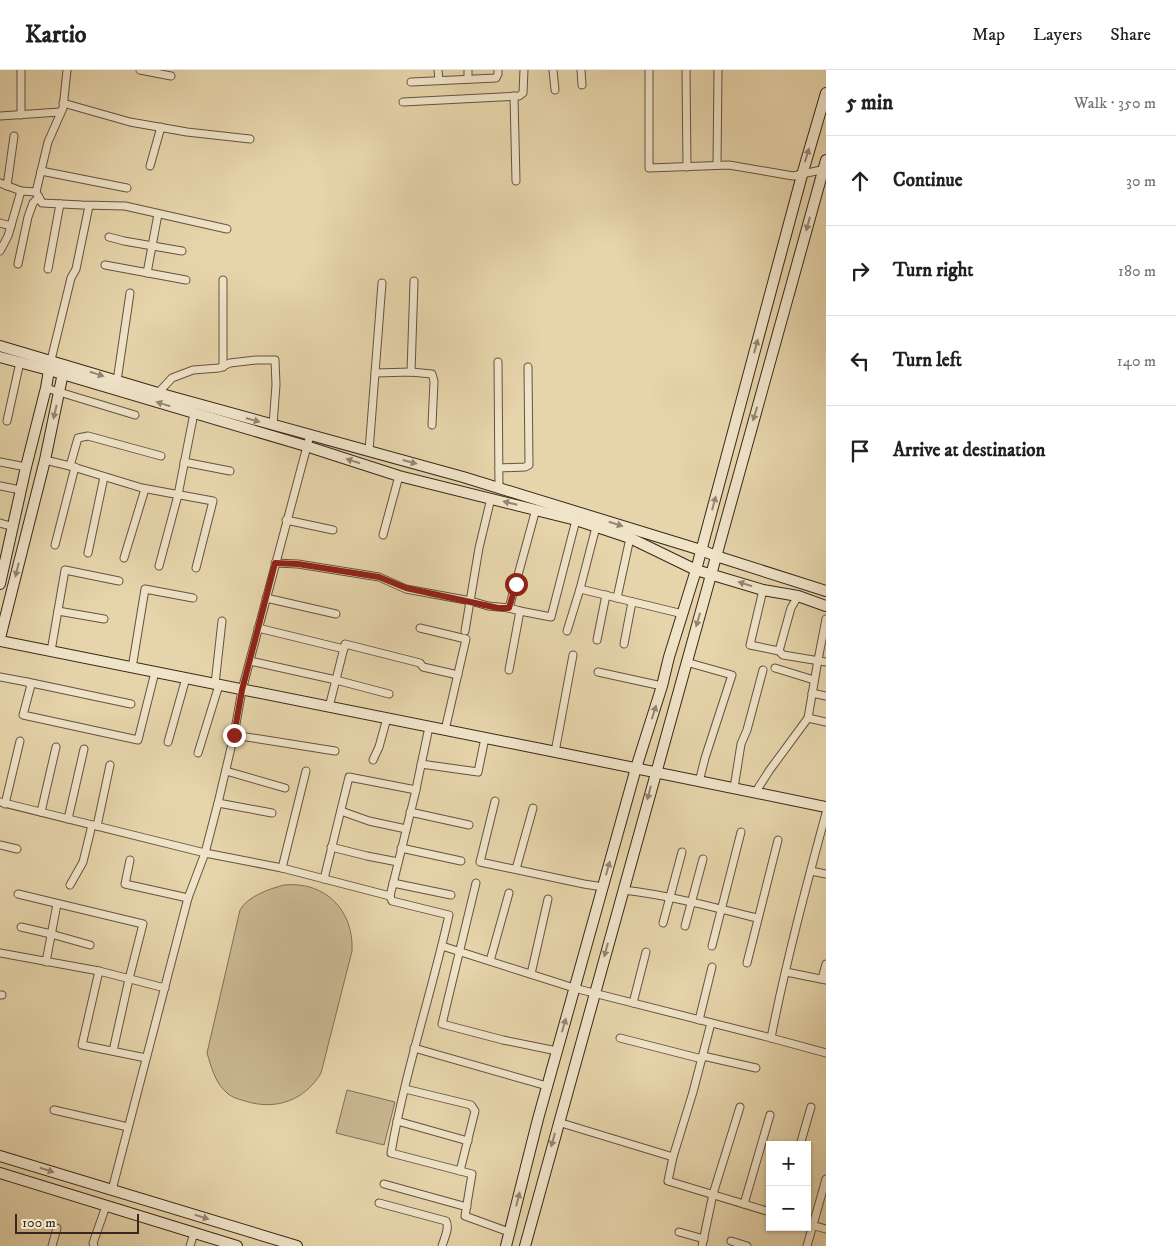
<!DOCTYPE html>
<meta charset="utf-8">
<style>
:root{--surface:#fff;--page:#f6f6f6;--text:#202124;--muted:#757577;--line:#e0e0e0}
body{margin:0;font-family:"IM FELL DW Pica",serif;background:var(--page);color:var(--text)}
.controls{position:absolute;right:15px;bottom:15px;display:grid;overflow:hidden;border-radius:0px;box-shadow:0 1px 4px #0004}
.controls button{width:45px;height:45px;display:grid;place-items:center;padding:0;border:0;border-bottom:1px solid var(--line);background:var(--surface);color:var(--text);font:25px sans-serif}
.scale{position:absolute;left:15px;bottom:12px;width:124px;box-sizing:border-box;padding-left:5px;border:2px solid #3b271a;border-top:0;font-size:14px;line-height:18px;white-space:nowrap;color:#3b271a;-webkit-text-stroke:4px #efe3c8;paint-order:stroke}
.stop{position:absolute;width:15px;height:15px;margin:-11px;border:4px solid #8f2418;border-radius:50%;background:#fff}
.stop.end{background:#8f2418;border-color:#fff;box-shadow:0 1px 5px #0008}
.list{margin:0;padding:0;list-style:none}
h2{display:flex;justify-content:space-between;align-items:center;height:65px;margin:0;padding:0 20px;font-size:21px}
h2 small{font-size:16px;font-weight:400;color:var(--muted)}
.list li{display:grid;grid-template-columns:32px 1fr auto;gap:15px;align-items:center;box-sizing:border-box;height:90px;padding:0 20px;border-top:1px solid var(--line)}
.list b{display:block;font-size:19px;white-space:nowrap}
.list em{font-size:16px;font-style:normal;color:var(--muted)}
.icon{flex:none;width:28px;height:28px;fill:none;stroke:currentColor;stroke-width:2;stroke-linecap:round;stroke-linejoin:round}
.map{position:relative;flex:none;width:826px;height:1176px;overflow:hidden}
header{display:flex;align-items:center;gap:30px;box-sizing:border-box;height:70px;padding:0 25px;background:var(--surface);border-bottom:1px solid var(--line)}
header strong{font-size:24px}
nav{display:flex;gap:28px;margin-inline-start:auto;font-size:18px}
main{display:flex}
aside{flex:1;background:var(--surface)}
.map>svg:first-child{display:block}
</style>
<header>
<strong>Kartio</strong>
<nav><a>Map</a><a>Layers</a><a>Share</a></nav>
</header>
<main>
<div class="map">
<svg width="826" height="1176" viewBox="0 0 826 1176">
<rect width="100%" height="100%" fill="#e6d4aa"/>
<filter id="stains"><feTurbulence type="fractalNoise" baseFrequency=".004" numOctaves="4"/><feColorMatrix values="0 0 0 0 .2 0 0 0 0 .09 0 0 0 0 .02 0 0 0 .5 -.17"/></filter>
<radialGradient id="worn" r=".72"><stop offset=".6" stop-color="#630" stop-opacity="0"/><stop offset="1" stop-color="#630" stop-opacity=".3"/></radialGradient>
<g fill="#c9b792" stroke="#826f56">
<path d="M284 815C325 811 354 840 352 881L321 1003C305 1030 276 1041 245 1031 238 1029 230 1027 225 1021 215 1012 211 996 207 983L240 840C248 826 269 819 284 815Z"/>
<path d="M347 1020 395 1032 384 1075 336 1063Z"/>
</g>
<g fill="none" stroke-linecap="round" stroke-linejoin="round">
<defs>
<g id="street">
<path d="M21 0V45"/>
<path d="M140 0 171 6"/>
<path d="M438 0 439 10"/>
<path d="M468 0V9"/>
<path d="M553 0 555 20"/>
<path d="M581 0 582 15"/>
<path d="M649 0V98L729 95 793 106 826 99"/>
<path d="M686 0 687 97"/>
<path d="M411 12 496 8 498 4V0"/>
<path d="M514 26 516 111"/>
<path d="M403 32 519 26 523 23 524 0"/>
<path d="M63 33 130 52 187 62 250 69"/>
<path d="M0 46 60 42"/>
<path d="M717 95 718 0"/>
<path d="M150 96 161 57"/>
<path d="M41 101 127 118"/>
<path d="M0 113 21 121"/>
<path d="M7 116 14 66"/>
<path d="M36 122 42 133 82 135 125 136 227 159"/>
<path d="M0 153 11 156"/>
<path d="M109 167 124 171 182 181"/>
<path d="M0 181 8 166 21 121 36 122 48 72 63 38 67 0"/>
<path d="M18 194 28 147 33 133 39 127"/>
<path d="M105 195 186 210"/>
<path d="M48 199 60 134"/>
<path d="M147 203 158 144"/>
<path d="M51 290 71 208 76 199 89 136"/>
<path d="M498 292 499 418"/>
<path d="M223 297V210"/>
<path d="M411 302 414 211"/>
<path d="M375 303 411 302 432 304 434 311 432 355"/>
<path d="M117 311 130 223"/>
<path d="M46 318 135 345"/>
<path d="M158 323 172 308 193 300 219 298 230 293 256 290H275L276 315 273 355"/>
<path d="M7 351 20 292"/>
<path d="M369 381 382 213"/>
<path d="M45 390 70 396 142 418 213 431 196 498"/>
<path d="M0 392 26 397"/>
<path d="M184 392 230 401"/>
<path d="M70 396 78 368 88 366 161 386"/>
<path d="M499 398 525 397 529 395 528 297"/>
<path d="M0 416 21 420"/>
<path d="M286 450 333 460"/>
<path d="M0 453 14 457"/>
<path d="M383 465 399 406"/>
<path d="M55 475 75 397"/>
<path d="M88 483 104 407"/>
<path d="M124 488 145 419"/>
<path d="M275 493 298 494 379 507 406 519 471 531 488 536 509 538 520 541 551 547 576 450"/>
<path d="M159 496 178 425 194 343"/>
<path d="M580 519 683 544"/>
<path d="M763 520 750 575 779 581 783 585 826 592"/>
<path d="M266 528 336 544"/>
<path d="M617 528 630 468"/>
<path d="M509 538 536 439"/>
<path d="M58 541 104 549"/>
<path d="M258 558 344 579"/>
<path d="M420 558 466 569 445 660"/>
<path d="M465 561 479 478 491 428"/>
<path d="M567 561 580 519 596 457"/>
<path d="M597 570 606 525"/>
<path d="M624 574 632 532"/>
<path d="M51 581 65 500 119 511"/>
<path d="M779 581 791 538 798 526"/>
<path d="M250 591 336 610 389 624"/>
<path d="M686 592 732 605 705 688 699 712"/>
<path d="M132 598 145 519 193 528"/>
<path d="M775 598 814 610"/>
<path d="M509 600 520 541"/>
<path d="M598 602 662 616"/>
<path d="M0 607 27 612 31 615 23 645 138 670 155 602"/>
<path d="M27 612 131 634"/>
<path d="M215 614 222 551"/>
<path d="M812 623 826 626"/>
<path d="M329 637 345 574 420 593 423 597 458 605"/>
<path d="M808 648 826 652"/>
<path d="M234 665 335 681"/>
<path d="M168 672 186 608"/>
<path d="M555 682 573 585"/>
<path d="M198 683 219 615"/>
<path d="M373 690 379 677 387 648"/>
<path d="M421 694 478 702 485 668"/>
<path d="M226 701 285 718"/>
<path d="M734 718 741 674 747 660 763 600"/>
<path d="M755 723 769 701 808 648 818 590 826 549"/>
<path d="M495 731 480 792 584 814 603 817"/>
<path d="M0 732 205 783 282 798 390 826 415 724 429 657"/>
<path d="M218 733 272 743"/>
<path d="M5 734 20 671"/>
<path d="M341 741 369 751 406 759"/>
<path d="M41 742 56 677"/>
<path d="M410 742 469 755"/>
<path d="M68 749 84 679"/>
<path d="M97 756 110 695"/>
<path d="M0 775 17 779"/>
<path d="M331 777 367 786 398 792"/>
<path d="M401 778 461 791"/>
<path d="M130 790 125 814 188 828"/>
<path d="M282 798 306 701"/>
<path d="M516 799 533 738"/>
<path d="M811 801 826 804"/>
<path d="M324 809 349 707 416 720"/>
<path d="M393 813 451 825"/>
<path d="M476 813 442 954 503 970 557 981"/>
<path d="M70 815 83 792 92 755"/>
<path d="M623 820C668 825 713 837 757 848"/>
<path d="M18 824 143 854 129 909 113 981"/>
<path d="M390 826 392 831 449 845C431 925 405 1002 391 1083L472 1104 465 1146 509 1162"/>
<path d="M663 853 682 782"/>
<path d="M685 856 703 789"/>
<path d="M21 857 51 864 90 875"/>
<path d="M442 876 574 918 771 968 826 983"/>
<path d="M712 876 741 762"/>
<path d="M0 883 99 901 165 918"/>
<path d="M490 891 509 823"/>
<path d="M46 892 57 834"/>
<path d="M747 893 778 770"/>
<path d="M99 901 82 975 146 988"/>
<path d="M786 902 826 910"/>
<path d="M531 904 548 829"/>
<path d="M822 909 826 894"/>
<path d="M0 925H2"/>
<path d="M633 933 646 882"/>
<path d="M699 950 712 897"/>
<path d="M711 953 693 1022 673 1087 668 1111 770 1142"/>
<path d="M620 968 702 989"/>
<path d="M771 968C786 892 806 817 826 743"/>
<path d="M414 978 547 1016"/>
<path d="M703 986 756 998"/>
<path d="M405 1019 471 1035 475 1041 460 1101"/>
<path d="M54 1040 128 1057"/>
<path d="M397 1051 468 1071"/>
<path d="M558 1052 673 1087"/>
<path d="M800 1075 811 1037"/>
<path d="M384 1114 467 1137"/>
<path d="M112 1120 188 828 205 783 218 733 234 665 242 620 310 365"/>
<path d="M379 1133 446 1151C450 1158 444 1169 442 1176"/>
<path d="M744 1134 770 1045"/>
<path d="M807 1154 826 1159"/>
<path d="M679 1162 704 1169"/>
<path d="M731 1171 747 1176"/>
<path d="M52 1176 57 1158"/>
<path d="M94 1176 93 1173 106 1136"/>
<path d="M190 1176 194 1163"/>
<path d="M702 1176 713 1124 740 1037"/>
<path d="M807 1176 826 1109"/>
</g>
<g id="secondary">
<path d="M0 276 158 323 463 407 701 480 716 486 826 521"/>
<path d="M0 287 49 300 306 376 399 406 576 450 630 468 696 500 763 520 798 526 826 536"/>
<path d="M0 514 26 397 46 318 50 294"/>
<path d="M0 568 45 390 64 298"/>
<path d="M0 571 546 680 826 737"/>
<path d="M0 1086 297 1176"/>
<path d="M0 1103 237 1176"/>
<path d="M506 1176 538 1049 636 698 662 616 669 587 696 500 802 105 826 23"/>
<path d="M525 1176 826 90"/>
</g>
</defs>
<use href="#street" stroke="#66523e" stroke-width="9"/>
<use href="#secondary" stroke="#3b271a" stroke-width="12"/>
<use href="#street" stroke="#efe3c8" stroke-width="7"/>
<use href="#secondary" stroke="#efe3c8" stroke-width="10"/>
</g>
<defs><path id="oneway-solid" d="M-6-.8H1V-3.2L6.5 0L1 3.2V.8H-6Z" transform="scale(1.25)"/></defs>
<g fill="#958571">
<use href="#oneway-solid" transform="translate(807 85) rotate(-73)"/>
<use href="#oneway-solid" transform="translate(808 154) rotate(105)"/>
<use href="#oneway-solid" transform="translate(756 276) rotate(-75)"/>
<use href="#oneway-solid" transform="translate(97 304) rotate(17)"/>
<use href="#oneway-solid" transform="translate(163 334) rotate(-163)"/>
<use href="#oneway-solid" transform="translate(55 342) rotate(103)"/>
<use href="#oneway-solid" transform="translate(755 344) rotate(107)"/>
<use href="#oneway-solid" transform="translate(253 350) rotate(16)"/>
<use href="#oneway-solid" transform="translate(353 391) rotate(-162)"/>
<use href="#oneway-solid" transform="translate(410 392) rotate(15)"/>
<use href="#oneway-solid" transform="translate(510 433) rotate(-166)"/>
<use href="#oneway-solid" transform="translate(714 433) rotate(-75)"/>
<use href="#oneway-solid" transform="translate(616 454) rotate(17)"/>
<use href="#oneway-solid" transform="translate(17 500) rotate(104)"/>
<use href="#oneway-solid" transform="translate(745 514) rotate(-163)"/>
<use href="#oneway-solid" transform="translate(698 550) rotate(106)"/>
<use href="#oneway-solid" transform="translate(654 642) rotate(-73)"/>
<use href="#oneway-solid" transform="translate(649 723) rotate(105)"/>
<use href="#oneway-solid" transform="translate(608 798) rotate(-74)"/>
<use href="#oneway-solid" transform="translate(606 880) rotate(105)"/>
<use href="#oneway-solid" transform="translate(564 955) rotate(-74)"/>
<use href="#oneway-solid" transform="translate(553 1070) rotate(105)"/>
<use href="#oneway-solid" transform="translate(47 1100) rotate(17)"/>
<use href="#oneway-solid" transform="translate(518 1129) rotate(-76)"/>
<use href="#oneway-solid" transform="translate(202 1147) rotate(17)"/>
</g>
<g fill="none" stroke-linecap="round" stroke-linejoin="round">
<path stroke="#8f2418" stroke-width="6" d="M234 665 242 620 275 493 298 494 379 507 406 518 498 538H509L516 514"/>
</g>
<rect width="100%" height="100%" filter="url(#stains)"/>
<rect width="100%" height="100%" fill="url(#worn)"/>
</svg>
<div class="controls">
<button>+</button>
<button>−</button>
</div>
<div class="scale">100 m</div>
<div class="stop" style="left:516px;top:514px"></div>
<div class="stop end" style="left:234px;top:665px"></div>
</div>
<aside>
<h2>5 min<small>Walk · 350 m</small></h2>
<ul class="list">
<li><svg class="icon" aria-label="ahead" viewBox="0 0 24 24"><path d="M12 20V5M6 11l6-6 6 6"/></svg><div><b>Continue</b></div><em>30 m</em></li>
<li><svg class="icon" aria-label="right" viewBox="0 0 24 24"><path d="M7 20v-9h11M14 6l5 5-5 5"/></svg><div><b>Turn right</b></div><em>180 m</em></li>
<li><svg class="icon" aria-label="left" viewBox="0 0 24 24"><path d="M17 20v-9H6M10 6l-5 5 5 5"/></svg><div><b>Turn left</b></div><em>140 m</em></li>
<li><svg class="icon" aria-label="arrive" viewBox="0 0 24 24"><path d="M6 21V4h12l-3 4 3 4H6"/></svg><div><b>Arrive at destination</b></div></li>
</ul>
</aside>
</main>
